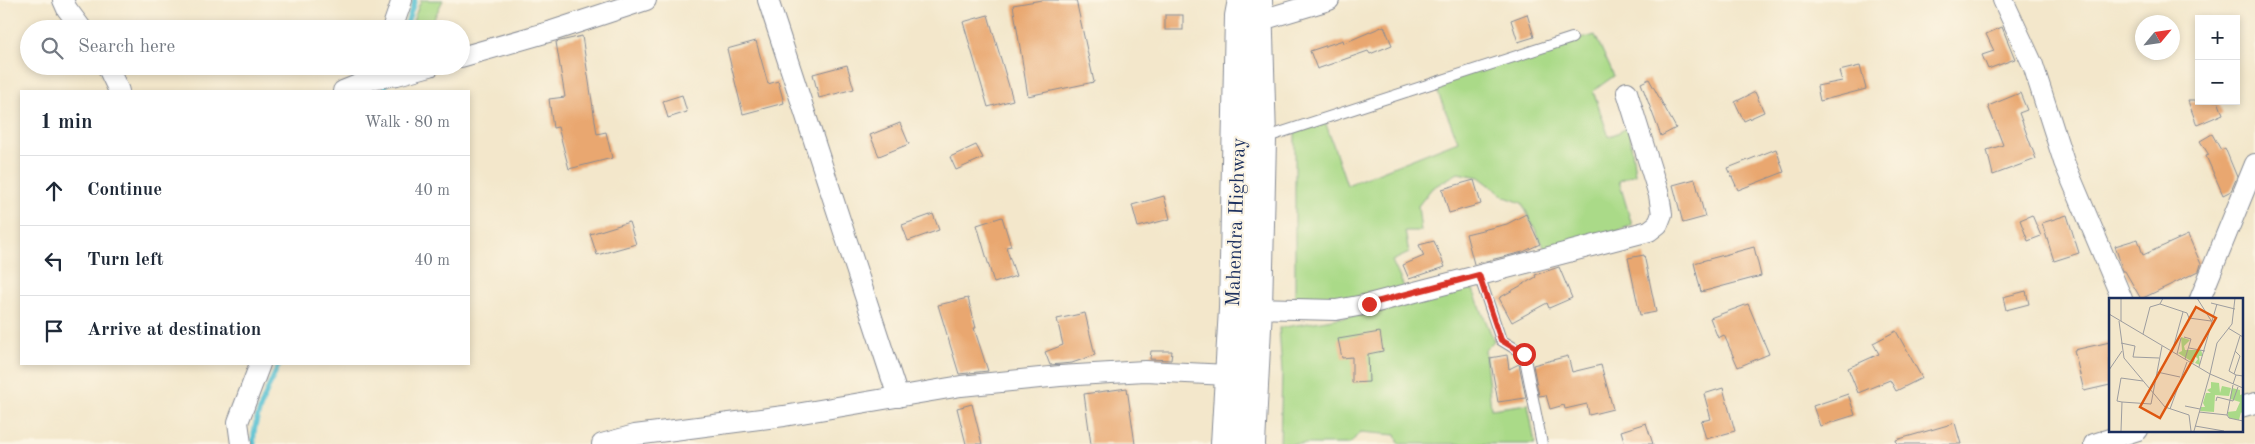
<!DOCTYPE html>
<meta charset="utf-8">
<style>
:root{--surface:#fff;--page:#f2f2f3;--text:#1f2937;--muted:#747a83;--line:#e0e1e3}
body{margin:0;font-family:"Old Standard TT",serif;background:var(--page);color:var(--text)}
.controls{position:absolute;right:15px;top:15px;display:grid;overflow:hidden;border-radius:0px;box-shadow:0 2px 8px #0003}
.controls button{width:45px;height:45px;display:grid;place-items:center;padding:0;border:0;border-bottom:1px solid var(--line);background:var(--surface);color:var(--text);font:25px sans-serif}
.compass{position:absolute;left:2135px;top:15px;width:45px;height:45px;border-radius:50%;background:var(--surface);box-shadow:0 2px 8px #0003;rotate:61deg}
.stop{position:absolute;width:15px;height:15px;margin:-11px;border:4px solid #d93025;border-radius:50%;background:#fff}
.stop.end{background:#d93025;border-color:#fff;box-shadow:0 1px 5px #0008}
.list{margin:0;padding:0;list-style:none}
h2{display:flex;justify-content:space-between;align-items:center;height:65px;margin:0;padding:0 20px;font-size:21px}
h2 small{font-size:16px;font-weight:400;color:var(--muted)}
.list li{display:grid;grid-template-columns:32px 1fr auto;gap:15px;align-items:center;box-sizing:border-box;height:70px;padding:0 20px;border-top:1px solid var(--line)}
.list b{display:block;font-size:19px;white-space:nowrap}
.list em{font-size:16px;font-style:normal;color:var(--muted)}
.icon{flex:none;width:28px;height:28px;fill:none;stroke:currentColor;stroke-width:2;stroke-linecap:round;stroke-linejoin:round}
.map{position:relative;flex:none;width:2255px;height:444px;overflow:hidden}
.search{position:absolute;background:var(--surface);box-shadow:0 2px 8px #0003;left:20px;top:20px;width:450px;height:55px;display:flex;align-items:center;gap:12px;box-sizing:border-box;padding:0 18px;border-radius:28px;color:var(--muted);font-size:19px}
.panel{position:absolute;background:var(--surface);box-shadow:0 2px 8px #0003;left:20px;top:90px;width:450px;height:275px;border-radius:0px}
.map>svg:first-child{display:block}
</style>
<div class="map">
<svg width="2255" height="444" viewBox="0 0 2255 444">
<rect width="100%" height="100%" fill="#fcf5e5"/>
<filter id="ink" filterUnits="userSpaceOnUse"><feTurbulence type="fractalNoise" baseFrequency=".02" numOctaves="2"/><feDisplacementMap in="SourceGraphic" scale="10" xChannelSelector="R" yChannelSelector="G"/><feConvolveMatrix kernelMatrix="1 2 1 2 8 2 1 2 1" color-interpolation-filters="sRGB"/></filter>
<filter id="wash" filterUnits="userSpaceOnUse"><feTurbulence type="fractalNoise" baseFrequency=".0096" numOctaves="4" result="noise"/><feDisplacementMap in="SourceGraphic" scale="20" xChannelSelector="R" yChannelSelector="G"/><feGaussianBlur stdDeviation="1.12" result="paint"/><feColorMatrix in="noise" values="0 0 0 0 0 0 0 0 0 0 0 0 0 0 0 0 0 1.4 0 .05"/><feComposite in="paint" operator="in"/></filter>
<g filter="url(#wash)">
<rect width="100%" height="100%" fill="#f3e7cb"/>
<g fill="#aada88" stroke="#628473">
<path d="M421 0H443L429 29H410Z"/>
<path d="M1595 35 1614 76 1593 91 1609 137 1629 127 1635 174 1619 181 1632 225 1621 230 1545 249 1522 203 1505 197 1479 177 1458 173 1432 188 1418 206 1421 231H1405L1409 253 1392 261 1405 289 1363 301 1295 296V130L1325 121 1347 185 1458 141 1433 81Z"/>
<path d="M1471 285 1494 341 1485 350 1491 409 1528 404 1535 444H1399L1396 435 1360 432 1350 444H1280L1282 372 1279 328 1392 309Z"/>
</g>
<g fill="none" stroke-linecap="round" stroke-linejoin="round">
<g stroke="#57c1d3" stroke-width="5">
<path d="M405 29 415 0"/>
<path d="M384 91 387 81"/>
<path d="M254 444C251 422 270 385 279 364"/>
</g>
</g>
<g id="blocks">
<g fill="#e9a76f">
<path d="M1042 0H1076L1094 82 1028 96 1013 5Z"/>
<path d="M1527 14 1534 37 1518 42 1511 20Z"/>
<path d="M988 15 1013 100 988 107 963 22Z"/>
<rect x="1165" y="15" width="18" height="15"/>
<path d="M1384 26 1392 45 1370 54 1368 51 1317 69 1310 51 1343 40 1344 43Z"/>
<path d="M2002 27 2015 59 1988 69 1982 55 1994 51 1986 34Z"/>
<path d="M582 36 597 134 606 132 612 158 569 169 558 127 553 128 549 99 565 97 556 42Z"/>
<path d="M756 41 768 84 778 81 784 103 743 114 727 49Z"/>
<path d="M847 65 854 89 819 98 813 74Z"/>
<path d="M1860 66 1866 89 1820 101 1817 86 1842 81 1839 71Z"/>
<path d="M1649 79 1676 128 1661 136 1641 83Z"/>
<path d="M1755 92 1764 112 1744 121 1735 102Z"/>
<path d="M2020 93 2027 110 2019 113 2036 159 1993 175 1987 150 2003 145 1988 106Z"/>
<path d="M682 95 687 112 668 118 663 101Z"/>
<path d="M2188 101H2218L2223 114 2197 125Z"/>
<path d="M900 123 909 144 879 156 870 135Z"/>
<path d="M2212 134 2221 150 2225 148 2237 177 2231 191 2223 195 2206 156 2209 155 2200 141Z"/>
<path d="M976 145 983 158 956 170 950 157Z"/>
<path d="M1776 149 1784 172 1738 190 1728 168Z"/>
<path d="M1695 179 1705 217 1683 223 1673 185Z"/>
<path d="M1474 180 1481 204 1449 213 1442 189Z"/>
<path d="M1164 196 1170 219 1138 227 1132 205Z"/>
<path d="M933 214 939 230 908 241 902 225Z"/>
<path d="M1526 214 1540 244 1523 252 1474 264 1466 234 1507 224Z"/>
<path d="M2032 215 2041 236 2028 241 2020 220Z"/>
<path d="M2067 215 2079 253 2054 261 2042 223Z"/>
<path d="M1002 217 1011 246 1006 247 1016 276 994 283 977 225Z"/>
<path d="M629 222 636 244 597 255 590 234Z"/>
<path d="M2188 235 2201 264 2199 271 2141 299 2125 271H2123L2115 246 2138 239 2143 255Z"/>
<path d="M1434 241 1445 267 1409 279 1403 265 1424 256 1419 245Z"/>
<path d="M1754 247 1761 276 1701 292 1694 263Z"/>
<path d="M1644 255 1656 312 1640 315 1628 258Z"/>
<path d="M1559 267 1572 298 1549 308 1547 303 1512 322 1499 298 1536 277 1535 275Z"/>
<path d="M2026 291 2029 304 2006 310 2003 297Z"/>
<path d="M968 298 976 328H974L988 371 959 374 938 305Z"/>
<path d="M1748 304 1769 354 1738 367 1724 335 1718 338 1710 318Z"/>
<path d="M1085 313 1095 355 1072 363 1050 365 1045 352 1063 345 1057 319Z"/>
<path d="M1896 331 1922 378 1896 391 1890 380 1858 393 1848 368 1879 354 1873 343Z"/>
<path d="M1380 332 1383 351 1368 354 1369 382 1352 383V357L1342 358 1338 339Z"/>
<path d="M2110 342V385L2084 391 2074 350Z"/>
<path d="M1151 351H1172L1171 360 1150 359Z"/>
<path d="M1507 355 1509 369 1519 364 1526 398 1498 402 1490 358Z"/>
<path d="M1568 356 1572 372 1601 365 1613 409 1589 415 1587 404 1565 409 1564 405 1550 409 1546 395 1539 396 1533 365Z"/>
<path d="M1127 388 1135 444H1091L1084 394Z"/>
<path d="M1723 388 1735 431 1706 439 1701 421 1711 419 1704 394Z"/>
<path d="M1848 394 1855 415 1820 426 1813 406Z"/>
<path d="M972 404 982 444H966L957 408Z"/>
<path d="M1646 423 1653 444H1625L1621 431Z"/>
<path d="M1955 423 1961 444H1897L1896 440Z"/>
</g>
</g>
</g>
<g filter="url(#ink)">
<use href="#blocks" fill-opacity="0" stroke="#878b94" stroke-width="1"/>
<g fill="none" stroke-linecap="round" stroke-linejoin="round">
<defs>
<g id="lane">
<path d="M1264 138 1572 38"/>
<path d="M1479 275 1501 340 1524 354 1542 444"/>
</g>
<g id="street">
<path d="M63 0 67 9 82 29"/>
<path d="M768 0 898 397"/>
<path d="M2003 0 2033 65 2064 162 2122 299"/>
<path d="M1258 21 1329 0"/>
<path d="M392 29 402 0"/>
<path d="M461 57 552 31 646 0"/>
<path d="M107 66 119 91"/>
<path d="M343 91 375 78 397 75 430 66"/>
<path d="M2200 299 2255 164"/>
<path d="M1258 308 1336 310 1369 304 1649 231 1658 224 1662 214 1659 195 1627 92"/>
<path d="M2241 407 2255 403"/>
<path d="M241 444 238 422 260 364"/>
<path d="M602 444 635 435 784 416 961 386 1060 376 1145 371 1228 375"/>
<path d="M2094 444 2138 430"/>
</g>
<g id="highway">
<path d="M1225 444 1233 309 1239 16 1242 0"/>
<path d="M1251 444 1258 308 1262 139 1258 0"/>
</g>
</defs>
<use href="#lane" stroke="#878b94" stroke-width="12"/>
<use href="#street" stroke="#878b94" stroke-width="22"/>
<use href="#highway" stroke="#878b94" stroke-width="30"/>
<use href="#lane" stroke="#fff" stroke-width="10"/>
<use href="#street" stroke="#fff" stroke-width="20"/>
<use href="#highway" stroke="#fff" stroke-width="28"/>
</g>
</g>
<g fill="none" stroke-linecap="round" stroke-linejoin="round" filter="url(#ink)">
<path stroke="#d93025" stroke-width="6" d="M1369 304 1479 275 1501 340 1524 354"/>
</g>
<g text-anchor="middle" stroke-width="4.5" stroke-linejoin="round" paint-order="stroke">
<g font-size="20" fill="#1b2f5e" stroke="#fcf5e5">
<text transform="translate(1235 222) rotate(-88)" y="7">Mahendra Highway</text>
</g>
</g>
<g transform="translate(2109 298)">
<rect width="134" height="134" fill="#f3e7cb"/>
<path d="M72 39 81 42 75 48 76 52H92L94 58H90L91 67 86 65 89 61 86 58 85 65 69 55 73 53ZM102 84 110 85 111 95 113 88 122 90 120 98 106 97 105 114 91 113 92 109H96L94 105 97 95H102L98 92 102 90ZM123 90 131 92V97L134 96V117L132 114 130 122 120 120 118 114 127 113 131 104 121 101Z" fill="#aada88"/>
<path fill="none" stroke="#9d9d9f" stroke-width="1" d="M12 0V23M88 0 103 24 90 69M102 5 126 11M51 6 78 15 80 20 102 23M0 16 101 76 134 90M10 23 15 60 56 109 80 117 82 133M103 23 108 6M119 30 134 39M34 36 41 9 51 6 54 0M75 39 82 41 76 61M12 45 26 48 24 59 50 60M80 50 96 53M63 54 74 14M68 56 72 40M0 72 13 53M48 74 71 79M101 76 108 45 123 26 126 0M125 76 131 58 126 53M127 77 120 73 131 38M124 86 127 77 134 78M107 103 108 99 124 103 129 89M13 104 8 103 12 80 34 83M76 108 91 111M61 111 78 64M90 114 118 117 124 87M118 117 120 120 134 123M86 128 115 133M12 133 13 104 42 106 53 48M85 133 101 76"/>
<path fill="#de5710" fill-opacity="0.15" stroke="#de5710" stroke-width="2.5" d="M87 9 107 20 51 120 31 109Z"/>
<rect width="134" height="134" fill="none" stroke="#1b2f5e" stroke-width="2.5"/>
</g>
</svg>
<div class="controls">
<button>+</button>
<button>−</button>
</div>
<svg class="compass" viewBox="-18 -18 36 36"><path d="M0-13l5 13h-10z" fill="#e53935"/><path d="M0 13l5-13h-10z" fill="#747a83"/></svg>
<div class="stop" style="left:1524px;top:354px"></div>
<div class="stop end" style="left:1369px;top:304px"></div>
<div class="search"><svg class="icon" aria-label="search" viewBox="0 0 24 24"><circle cx="10" cy="10" r="6"/><path d="M15 15l6 6"/></svg>Search here</div>
<section class="panel">
<h2>1 min<small>Walk · 80 m</small></h2>
<ul class="list">
<li><svg class="icon" aria-label="ahead" viewBox="0 0 24 24"><path d="M12 20V5M6 11l6-6 6 6"/></svg><div><b>Continue</b></div><em>40 m</em></li>
<li><svg class="icon" aria-label="left" viewBox="0 0 24 24"><path d="M17 20v-9H6M10 6l-5 5 5 5"/></svg><div><b>Turn left</b></div><em>40 m</em></li>
<li><svg class="icon" aria-label="arrive" viewBox="0 0 24 24"><path d="M6 21V4h12l-3 4 3 4H6"/></svg><div><b>Arrive at destination</b></div></li>
</ul>
</section>
</div>
